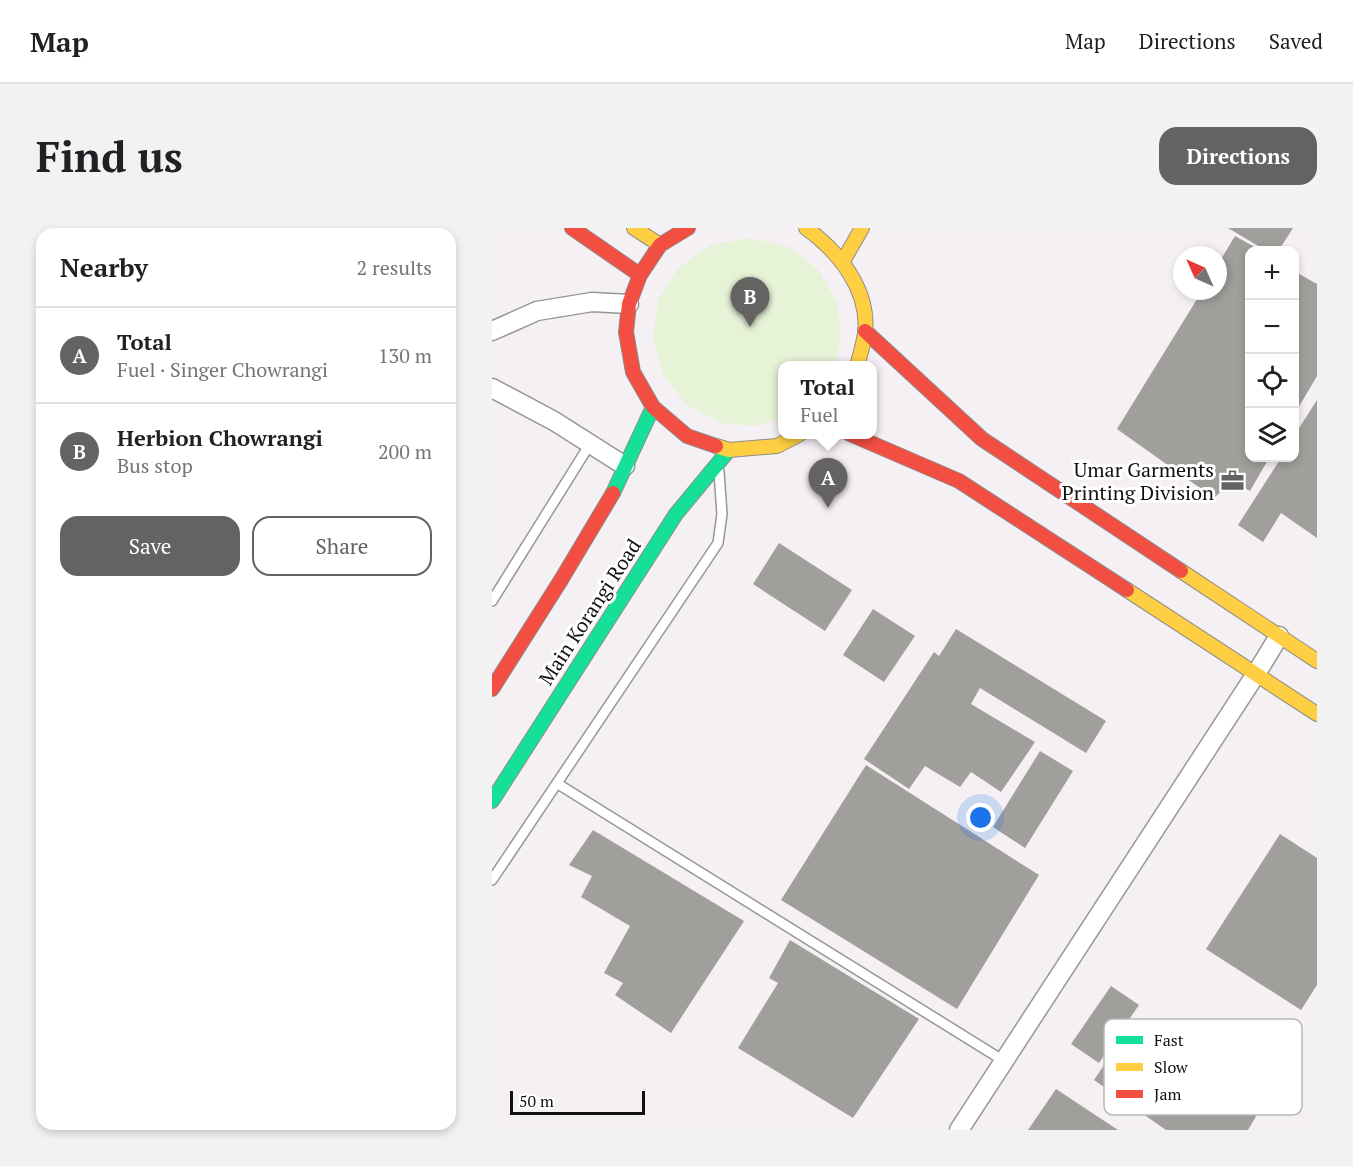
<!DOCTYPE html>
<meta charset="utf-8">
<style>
:root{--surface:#fff;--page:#f2f2f2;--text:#202124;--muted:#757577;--line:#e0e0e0;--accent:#646362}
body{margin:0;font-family:"PT Serif",serif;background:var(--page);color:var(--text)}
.controls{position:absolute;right:18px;top:18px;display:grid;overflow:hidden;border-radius:12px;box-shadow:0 3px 9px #0003}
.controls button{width:54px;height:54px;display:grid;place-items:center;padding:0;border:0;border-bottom:2px solid var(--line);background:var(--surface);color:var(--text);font:30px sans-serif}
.compass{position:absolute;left:681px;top:18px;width:54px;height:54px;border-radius:50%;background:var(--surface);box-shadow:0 3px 9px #0003;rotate:315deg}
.scale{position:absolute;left:18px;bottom:15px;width:135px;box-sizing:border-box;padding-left:6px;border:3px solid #111;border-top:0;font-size:16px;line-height:21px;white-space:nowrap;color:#111;-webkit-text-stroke:4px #fff;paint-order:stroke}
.you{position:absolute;left:489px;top:590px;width:21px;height:21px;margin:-15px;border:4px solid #fff;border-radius:50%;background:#1a73e8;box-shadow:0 0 0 9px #1a73e833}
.badge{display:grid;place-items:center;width:39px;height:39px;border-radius:50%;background:var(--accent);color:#fff;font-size:20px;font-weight:700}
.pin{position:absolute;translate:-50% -50px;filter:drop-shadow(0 2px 3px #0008)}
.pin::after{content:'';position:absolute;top:32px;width:21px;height:18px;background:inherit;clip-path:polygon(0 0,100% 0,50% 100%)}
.popup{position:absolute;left:286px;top:133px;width:99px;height:78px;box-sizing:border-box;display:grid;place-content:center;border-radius:12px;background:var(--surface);filter:drop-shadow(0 2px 4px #0005);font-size:20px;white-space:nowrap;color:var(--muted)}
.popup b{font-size:22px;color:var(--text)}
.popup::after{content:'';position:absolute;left:50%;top:100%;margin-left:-12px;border:12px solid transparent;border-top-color:var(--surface)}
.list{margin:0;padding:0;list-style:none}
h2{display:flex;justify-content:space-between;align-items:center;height:78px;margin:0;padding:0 24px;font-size:26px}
h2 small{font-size:20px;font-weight:400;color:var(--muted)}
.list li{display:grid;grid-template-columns:39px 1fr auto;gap:18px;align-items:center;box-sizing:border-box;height:96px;padding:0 24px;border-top:2px solid var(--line)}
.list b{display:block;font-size:22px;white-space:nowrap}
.list p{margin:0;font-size:20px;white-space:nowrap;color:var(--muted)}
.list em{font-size:20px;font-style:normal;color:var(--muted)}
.actions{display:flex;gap:12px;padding:18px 24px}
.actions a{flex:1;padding:14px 0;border:2px solid var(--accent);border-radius:18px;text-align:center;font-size:21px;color:var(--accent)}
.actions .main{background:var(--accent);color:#fff}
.icon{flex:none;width:33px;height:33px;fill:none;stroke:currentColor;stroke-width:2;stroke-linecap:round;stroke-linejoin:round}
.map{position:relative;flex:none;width:825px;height:902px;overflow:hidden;border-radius:18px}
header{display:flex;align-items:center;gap:36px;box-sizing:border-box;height:84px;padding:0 30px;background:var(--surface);border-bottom:2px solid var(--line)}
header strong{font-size:28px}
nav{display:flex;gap:33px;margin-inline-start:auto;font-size:21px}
.intro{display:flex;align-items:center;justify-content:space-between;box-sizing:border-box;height:144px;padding:0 36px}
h1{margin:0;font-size:42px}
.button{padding:15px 27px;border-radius:18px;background:var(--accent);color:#fff;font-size:21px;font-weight:700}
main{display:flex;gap:36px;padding:0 36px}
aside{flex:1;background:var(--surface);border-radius:18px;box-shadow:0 3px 9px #0003}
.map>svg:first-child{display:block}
</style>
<header>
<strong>Map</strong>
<nav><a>Map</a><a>Directions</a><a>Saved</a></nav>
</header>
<div class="intro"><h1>Find us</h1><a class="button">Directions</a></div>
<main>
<aside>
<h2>Nearby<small>2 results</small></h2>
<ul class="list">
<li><span class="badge">A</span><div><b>Total</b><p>Fuel · Singer Chowrangi</p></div><em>130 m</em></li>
<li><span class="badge">B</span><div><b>Herbion Chowrangi</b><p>Bus stop</p></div><em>200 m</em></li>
</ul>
<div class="actions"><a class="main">Save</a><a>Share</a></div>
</aside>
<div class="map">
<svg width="825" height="902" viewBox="0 0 825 902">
<rect width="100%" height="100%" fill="#fdfcf7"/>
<path fill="#f5f0f3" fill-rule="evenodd" d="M0 0H825V902H0ZM758 22H802V230H758ZM690 27H726V63H690ZM291 138H381V206H291Z"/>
<path fill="#e7f3d7" d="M257 10 295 18 326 41 345 75 349 108 343 137 291 138V190L263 198 229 195 195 177 171 147 161 110 166 72 187 39 219 17Z"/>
<g fill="#a19f9c">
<path d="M736 0H801L787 22H773Z"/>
<path d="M743 8 768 22H758V230H777L758 263 740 253 722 270 625 201 710 63H726V36Z"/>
<path d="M802 43 825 56V148L802 187Z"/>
<path d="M825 172V310L789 285 771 314 746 297 789 230H802V208Z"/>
<path d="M287 315 360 362 333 403 261 356Z"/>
<path d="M381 381 423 408 392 454 351 427Z"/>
<path d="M464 401 614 493 594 525 488 460 479 476 543 514 509 564 479 544 468 559 433 538 417 561 372 531 442 424 447 428Z"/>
<path d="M548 523 581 543 533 620 501 599Z"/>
<path d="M374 537 547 647 465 781 289 672Z"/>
<path d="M101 602 252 693 179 805 123 767 131 755 112 745 138 698 89 669 100 648 77 637Z"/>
<path d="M788 606 825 630V757L809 782 714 721Z"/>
<path d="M298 712 427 791 361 890 246 820 286 755 277 750Z"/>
<path d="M619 758 647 777 607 835 579 816Z"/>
<path d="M636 801 766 885 756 902H674L602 852Z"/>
<path d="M564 861 626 902H536Z"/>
</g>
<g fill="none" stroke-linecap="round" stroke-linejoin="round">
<defs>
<g id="lane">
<path d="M0 373 98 216"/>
<path d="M66 556 512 833"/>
<path d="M0 652 226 315 230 286 227 244"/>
</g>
<g id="street">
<path d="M0 103 45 83 100 74 137 76"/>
<path d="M0 160 62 193 133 238"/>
<path d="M467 902 764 446 787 408"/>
</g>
<g id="fast">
<path d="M121 265 161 179"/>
<path d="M0 573 184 286 237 222"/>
</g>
<g id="slow">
<path d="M142 0 168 17"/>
<path d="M314 0C347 24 378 62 373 106 371 117 368 128 365 138"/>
<path d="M351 33 370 0"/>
<path d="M224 218 237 222 285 218 308 206"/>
<path d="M689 343 825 433"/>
<path d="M635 362 825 486"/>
</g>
<g id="jam">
<path d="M80 0 148 47"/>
<path d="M196 0 168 17 148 47 137 76 134 104 141 144 161 179 195 208 224 218"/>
<path d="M373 103 490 211 689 343"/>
<path d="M358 206 467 253 635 362"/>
<path d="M0 461 69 352 121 265"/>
</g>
</defs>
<use href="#lane" stroke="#979795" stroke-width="12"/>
<use href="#street" stroke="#979795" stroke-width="21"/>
<use href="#fast" stroke="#8e8d8b" stroke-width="16"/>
<use href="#slow" stroke="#8e8d8b" stroke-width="16"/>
<use href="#jam" stroke="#8e8d8b" stroke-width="16"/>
<use href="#lane" stroke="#fffffe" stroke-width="9"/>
<use href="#street" stroke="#fffffe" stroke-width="18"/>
<use href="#fast" stroke="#16e098" stroke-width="14"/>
<use href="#slow" stroke="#ffcf43" stroke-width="14"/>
<use href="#jam" stroke="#f24e42" stroke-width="14"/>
</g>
<defs>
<symbol id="office-bare" viewBox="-9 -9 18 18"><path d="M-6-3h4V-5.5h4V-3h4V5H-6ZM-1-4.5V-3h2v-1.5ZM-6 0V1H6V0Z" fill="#646362" stroke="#fff" stroke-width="2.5" paint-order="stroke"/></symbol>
</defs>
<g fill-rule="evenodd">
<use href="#office-bare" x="724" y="236" width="33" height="33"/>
</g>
<g text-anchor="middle" stroke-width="6" stroke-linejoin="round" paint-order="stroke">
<g font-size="20" fill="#111" stroke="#fff" text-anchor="end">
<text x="722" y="249">Umar Garments<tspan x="722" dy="23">Printing Division</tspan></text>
</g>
<g font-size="20" fill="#111" stroke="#fff">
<text transform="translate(98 384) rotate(-57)" y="7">Main Korangi Road</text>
</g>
</g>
<rect x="612" y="791" width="198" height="96" rx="9" fill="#fff" stroke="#b8b8b8" stroke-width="1.5"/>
<rect x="624" y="808" width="27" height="8" fill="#16e098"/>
<rect x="624" y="835" width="27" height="8" fill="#ffcf43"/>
<rect x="624" y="862" width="27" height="8" fill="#f24e42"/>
<g font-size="16" fill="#111">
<text x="662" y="818">Fast</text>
<text x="662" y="845">Slow</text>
<text x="662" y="872">Jam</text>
</g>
</svg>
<div class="controls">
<button>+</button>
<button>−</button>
<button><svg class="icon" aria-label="locate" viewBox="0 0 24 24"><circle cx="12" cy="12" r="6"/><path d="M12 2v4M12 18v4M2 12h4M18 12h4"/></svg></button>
<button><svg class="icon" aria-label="layers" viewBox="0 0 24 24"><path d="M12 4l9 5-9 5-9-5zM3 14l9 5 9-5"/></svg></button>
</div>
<svg class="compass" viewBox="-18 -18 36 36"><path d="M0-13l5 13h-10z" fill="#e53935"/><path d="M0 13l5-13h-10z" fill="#757577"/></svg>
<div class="scale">50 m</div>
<div class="you"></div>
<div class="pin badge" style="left:336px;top:280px">A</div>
<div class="popup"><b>Total</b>Fuel</div>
<div class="pin badge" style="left:258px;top:99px">B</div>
</div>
</main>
